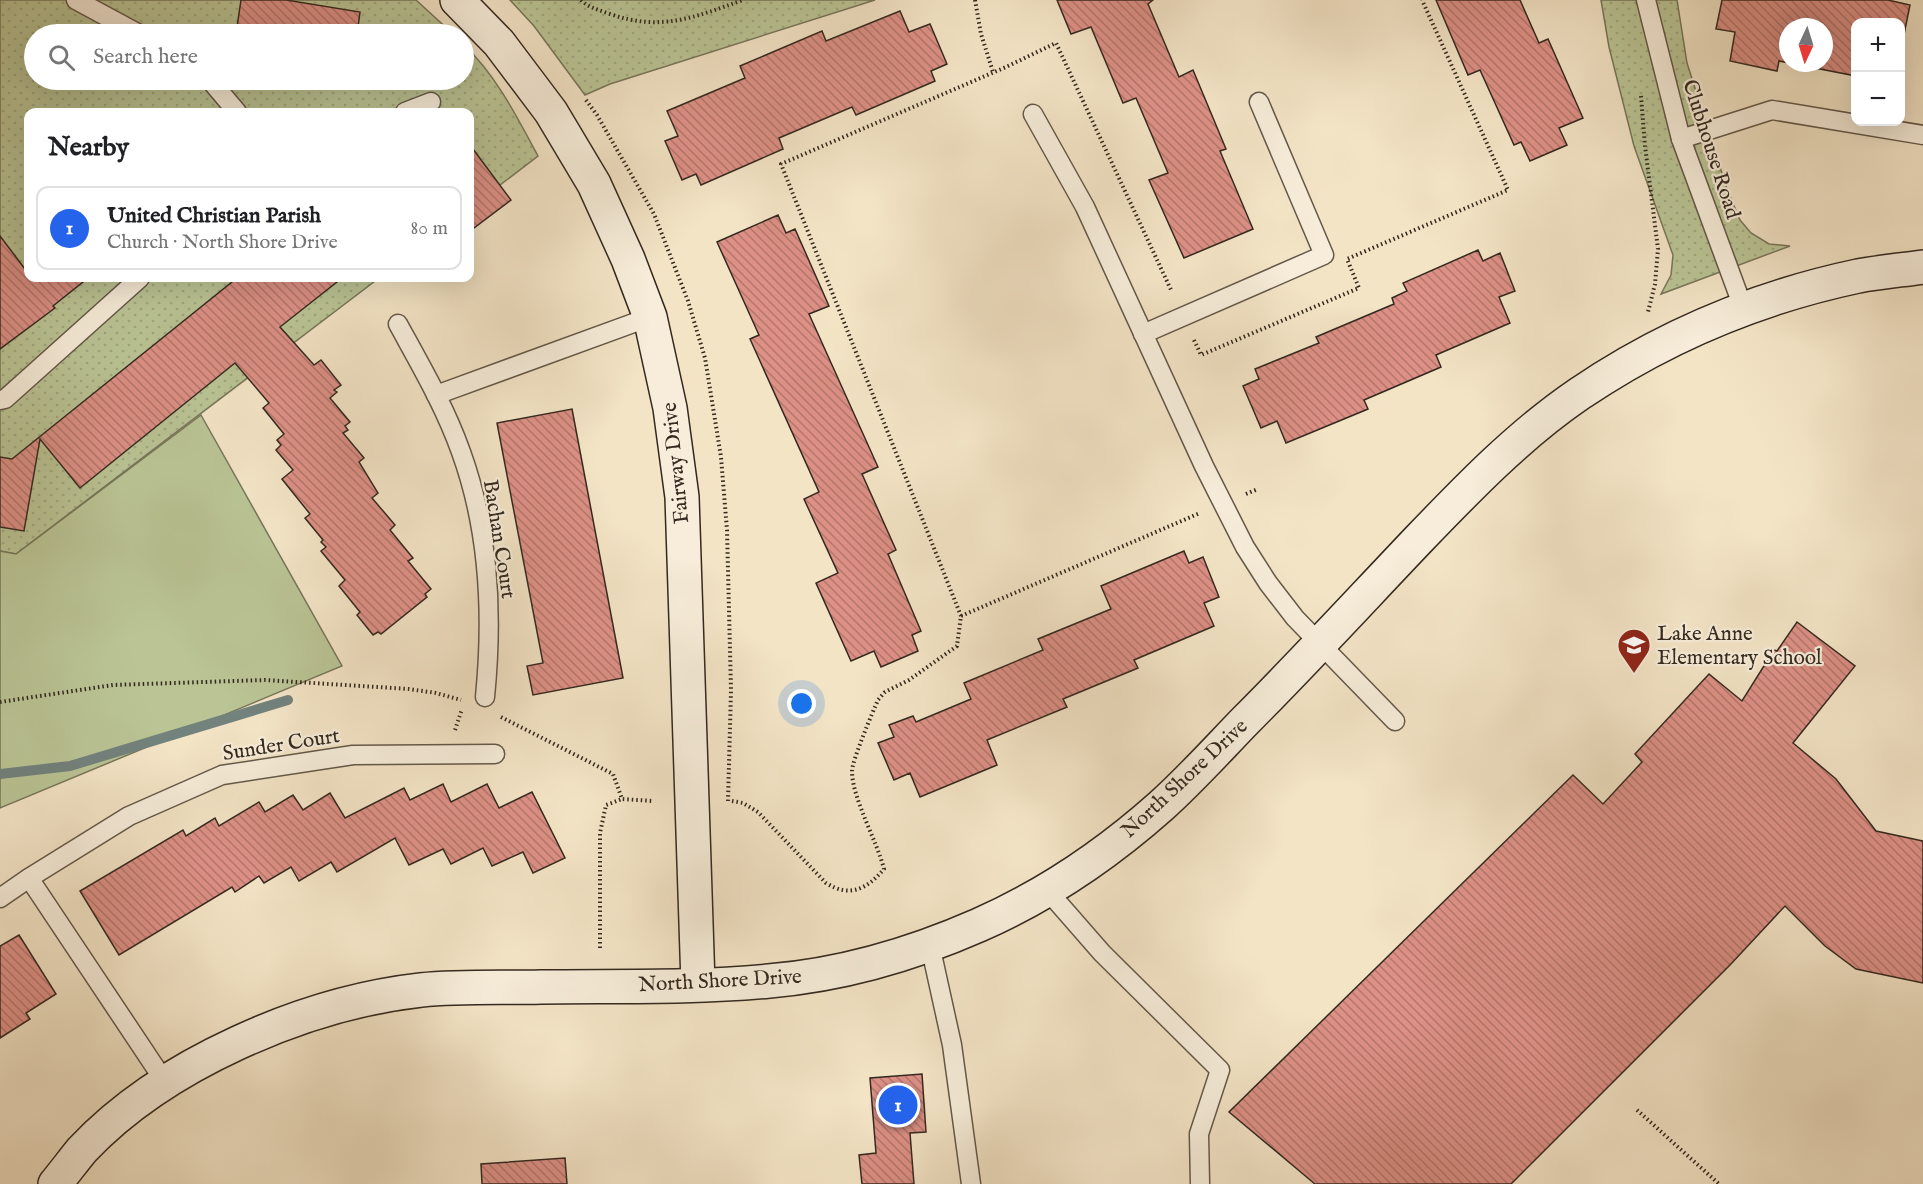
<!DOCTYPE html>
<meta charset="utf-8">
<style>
:root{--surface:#fff;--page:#f6f6f6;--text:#202124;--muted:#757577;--line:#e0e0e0;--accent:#2563eb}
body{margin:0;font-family:"IM FELL English",serif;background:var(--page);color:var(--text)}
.controls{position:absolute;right:18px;top:18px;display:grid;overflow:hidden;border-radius:12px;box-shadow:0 6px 24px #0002}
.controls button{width:54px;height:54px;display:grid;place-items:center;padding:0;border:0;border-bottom:2px solid var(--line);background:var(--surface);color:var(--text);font:30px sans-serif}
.compass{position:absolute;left:1779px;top:18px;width:54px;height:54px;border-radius:50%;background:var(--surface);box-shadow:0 6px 24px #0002;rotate:184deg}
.you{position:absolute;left:802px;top:704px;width:21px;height:21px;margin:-15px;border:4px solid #fff;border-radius:50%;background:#1a73e8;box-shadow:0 0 0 9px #1a73e833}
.badge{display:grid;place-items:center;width:39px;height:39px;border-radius:50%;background:var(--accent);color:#fff;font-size:20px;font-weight:700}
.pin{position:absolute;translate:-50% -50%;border:3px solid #fff;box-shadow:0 2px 6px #0006}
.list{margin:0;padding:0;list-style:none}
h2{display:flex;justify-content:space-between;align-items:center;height:78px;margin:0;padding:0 24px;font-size:26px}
h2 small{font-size:20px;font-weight:400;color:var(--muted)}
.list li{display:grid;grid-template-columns:39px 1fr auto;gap:18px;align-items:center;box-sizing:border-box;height:84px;margin:0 12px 12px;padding:0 12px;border:2px solid var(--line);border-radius:12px}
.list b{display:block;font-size:22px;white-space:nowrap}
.list p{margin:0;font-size:20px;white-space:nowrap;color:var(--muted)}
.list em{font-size:20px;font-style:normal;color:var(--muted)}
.icon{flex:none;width:33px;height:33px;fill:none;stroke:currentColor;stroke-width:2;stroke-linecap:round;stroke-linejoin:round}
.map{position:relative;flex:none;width:1923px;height:1184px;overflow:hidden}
.search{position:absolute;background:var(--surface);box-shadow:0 6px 24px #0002;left:24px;top:24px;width:450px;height:66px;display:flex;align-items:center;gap:15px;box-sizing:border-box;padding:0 21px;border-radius:33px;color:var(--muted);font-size:22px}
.panel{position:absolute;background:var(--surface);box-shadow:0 6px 24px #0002;left:24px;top:108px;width:450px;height:174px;border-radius:12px}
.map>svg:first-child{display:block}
</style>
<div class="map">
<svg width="1923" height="1184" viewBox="0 0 1923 1184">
<defs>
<pattern id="grass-dots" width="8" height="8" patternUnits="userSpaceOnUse" patternTransform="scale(1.5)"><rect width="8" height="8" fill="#bac495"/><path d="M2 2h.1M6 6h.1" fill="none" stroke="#a0a880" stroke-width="1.8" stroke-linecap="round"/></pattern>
<pattern id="building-back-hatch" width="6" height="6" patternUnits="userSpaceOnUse" patternTransform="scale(1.5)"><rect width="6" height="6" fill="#dd9086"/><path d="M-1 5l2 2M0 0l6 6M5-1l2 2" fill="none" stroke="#b4766d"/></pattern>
</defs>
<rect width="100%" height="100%" fill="#f3e4c6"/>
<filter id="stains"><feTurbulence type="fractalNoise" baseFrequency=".00333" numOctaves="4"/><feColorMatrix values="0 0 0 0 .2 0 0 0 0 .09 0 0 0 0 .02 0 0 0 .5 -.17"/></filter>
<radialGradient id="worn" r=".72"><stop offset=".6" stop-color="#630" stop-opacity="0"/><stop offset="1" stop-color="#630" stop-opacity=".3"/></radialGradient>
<g fill="url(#grass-dots)" stroke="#77765a" stroke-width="1.5">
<path d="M0 0H416L453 34H34V80H464V45C496 75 517 117 538 156L470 208V112H28V278H379L16 554 0 551Z"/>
<path d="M510 0H875L610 84 585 95 534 26Z"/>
<path d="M1601 0H1677L1687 63 1727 189 1740 220 1751 233 1769 244 1790 246 1661 294 1671 275 1673 255 1634 146 1609 47Z"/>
</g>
<path fill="#bac495" stroke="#77765a" stroke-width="1.5" d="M201 415 342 666 0 808V551L16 554Z"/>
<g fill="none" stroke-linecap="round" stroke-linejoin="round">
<path stroke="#73827d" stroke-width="10" d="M0 774 70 766 288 700"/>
</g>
<g fill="url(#building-back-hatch)" stroke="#34291f" stroke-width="1.5" fill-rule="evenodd">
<path d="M241 0H286L360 12 357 34H236Z"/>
<path d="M1057 0H1153L1148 4 1179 77 1193 70 1226 149 1220 151 1253 229 1184 258 1149 180 1168 173 1136 98 1123 103 1091 27 1071 34Z"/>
<path d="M1436 0H1520L1539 43 1548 39 1583 118 1559 128 1567 145 1530 161 1521 142 1514 145 1480 70 1468 75Z"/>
<path d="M1722 0H1888L1910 5 1900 54V22H1856V76L1779 61 1777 71 1730 61 1735 32 1716 29ZM1788 27H1824V63H1788Z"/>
<path d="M900 11 909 32 930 24 947 64 931 71 935 81 856 115 852 107 779 138 783 149 701 185 696 174 682 180 665 141 678 136 667 111 745 78 740 66 822 31 826 41Z"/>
<path d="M470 145 511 200 470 231Z"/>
<path d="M778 215 786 233 795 229 829 306 809 314 878 467 862 474 896 550 888 554 921 631 912 635 918 651 881 667 874 651 851 661 816 583 838 573 804 499 819 492 750 339 759 335 717 242Z"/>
<path d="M0 236 28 273V278H88L53 306 55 308 0 349Z"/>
<path d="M1478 250 1483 261 1500 253 1515 291 1499 297 1510 323 1436 355 1441 367 1364 400 1368 409 1286 443 1277 421 1261 428 1243 386 1259 379 1255 369 1319 343 1316 337 1394 304 1392 298 1407 291 1403 283Z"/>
<path d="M237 278H342L280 327 314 365 321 360 341 385 334 390 337 392 330 398 350 422 345 426 348 430 343 433 364 458 359 462 378 493 372 498 395 525 390 530 413 558 408 561 431 589 425 594 427 597 381 634 378 632 373 635 357 615 360 612 339 586 345 580 321 551 326 547 321 542 323 540 305 518 310 514 282 479 293 470 276 450 281 445 277 440 284 434 263 408 269 403 235 363 80 488 40 439 24 531 0 527V457L12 459Z"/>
<path d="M572 409 623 678 533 695 527 666 543 663 497 423Z"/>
<path d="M1184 551 1189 563 1203 557 1219 597 1204 603 1214 626 1134 660 1138 668 1063 699 1067 707 987 740 997 765 920 797 910 773 894 780 878 743 894 737 889 725 913 716 916 722 971 699 964 683 1043 650 1038 639 1111 609 1101 586Z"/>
<path d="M1797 622 1855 666 1793 743 1836 779 1876 831 1923 841V983L1856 969 1825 946 1785 906 1730 965 1511 1184H1315L1229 1112 1573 775 1603 804 1642 762 1635 754 1709 674 1742 701 1774 650 1777 651Z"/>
<path d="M443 784 451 802 487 784 499 808 532 792 565 858 533 873 523 852 492 866 483 848 451 864 443 849 409 865 395 838 337 872 331 862 299 881 291 867 264 883 259 876 235 892 232 887 119 955 80 891 183 830 186 836 215 818 219 826 259 802 265 812 293 795 303 810 330 793 345 818 404 788 410 800Z"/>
<path d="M19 935 56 994 26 1013 30 1019 0 1038V946Z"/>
<path d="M922 1074 926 1132 910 1133 914 1184H862L859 1155 876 1153 870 1078Z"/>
<path d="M565 1158 567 1184H482L481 1164Z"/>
</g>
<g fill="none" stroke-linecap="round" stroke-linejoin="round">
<defs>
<g id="lane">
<path d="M76 0 139 34"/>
<path d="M1646 0 1681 139 1744 310"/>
<path d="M210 80 237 112"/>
<path d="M405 112 431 102"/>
<path d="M1033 114 1085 207 1204 466 1245 547 1268 583 1295 618 1395 721"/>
<path d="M1681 139 1772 110 1923 135"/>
<path d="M398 324C421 366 445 407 461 452 489 529 493 616 485 697"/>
<path d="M1143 334 1324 255 1259 102"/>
<path d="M436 395 650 317"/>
<path d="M0 400 5 399 140 278"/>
<path d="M29 878 165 1082"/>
<path d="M1047 890 1102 953 1220 1070 1199 1134 1200 1184"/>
<path d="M0 898 29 878 129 816 222 775 353 755 495 754"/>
<path d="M930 945 952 1045 971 1184"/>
</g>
<g id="secondary">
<path d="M457 0 499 43 551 112 594 184 628 259 650 317 670 408 682 497 698 984"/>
<path d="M55 1184C64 1173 73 1161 82 1150 163 1064 305 1003 421 990 460 986 501 988 541 987 617 986 694 988 769 981 841 975 913 954 979 925 1045 896 1107 854 1161 806 1190 780 1217 750 1245 721 1304 662 1360 601 1418 540 1468 488 1519 435 1579 394 1663 337 1759 297 1858 276 1880 272 1902 270 1923 267"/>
</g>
</defs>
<use href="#lane" stroke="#645849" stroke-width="21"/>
<use href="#secondary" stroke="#34291f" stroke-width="36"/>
<g stroke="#34291f" stroke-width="4" stroke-dasharray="1.5 3" stroke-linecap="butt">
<path d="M581 0C589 8 599 10 610 14 661 32 695 17 743 0"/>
<path d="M975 0 981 34 993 72"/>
<path d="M1641 96 1645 146 1658 249 1655 284 1648 312"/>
<path d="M586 100 597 115 654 214 688 301 705 358 721 457 727 530 731 690 728 801"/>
<path d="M1194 340 1201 355 1359 288 1347 259 1508 190 1422 0"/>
<path d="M1246 494 1258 489"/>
<path d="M961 616 1200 513"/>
<path d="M0 702 113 685 265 680 409 689 436 693 461 700"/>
<path d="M501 717 613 774 622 799 653 801"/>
<path d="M455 730 462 709"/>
<path d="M732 801 743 803 758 812 826 883C850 898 867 889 884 869 877 841 852 798 852 771 852 761 873 711 878 700L885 692 909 680 957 646 961 616 781 164 1006 67 1056 43 1172 292"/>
<path d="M600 948V833L606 805 622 799"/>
<path d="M1637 1110 1719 1184"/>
</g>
<use href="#lane" stroke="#f7edda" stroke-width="18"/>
<use href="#secondary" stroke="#f7edda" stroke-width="33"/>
</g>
<defs>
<symbol id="school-pin" viewBox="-11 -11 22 30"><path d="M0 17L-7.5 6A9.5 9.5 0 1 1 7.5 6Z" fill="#8f2418" stroke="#f7edda"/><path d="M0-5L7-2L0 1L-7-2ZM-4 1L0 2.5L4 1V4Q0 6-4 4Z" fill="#fff"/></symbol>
</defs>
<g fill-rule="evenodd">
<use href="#school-pin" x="1615" y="626" width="38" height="52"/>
</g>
<g text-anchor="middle" stroke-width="4.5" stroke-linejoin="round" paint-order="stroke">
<g font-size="21" fill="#34291f" stroke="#f7edda">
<text transform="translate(1712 149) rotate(72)" y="7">Clubhouse Road</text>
<text transform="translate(675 463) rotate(-96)" y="7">Fairway Drive</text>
<text transform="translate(500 539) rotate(81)" y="7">Bachan Court</text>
<text transform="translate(281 744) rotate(-9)" y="7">Sunder Court</text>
<text transform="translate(1184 778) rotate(-43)" y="7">North Shore Drive</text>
<text transform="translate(720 980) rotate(-3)" y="7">North Shore Drive</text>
</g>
<g font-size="21" fill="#34291f" stroke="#f7edda" text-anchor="start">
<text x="1657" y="640">Lake Anne<tspan x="1657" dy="24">Elementary School</tspan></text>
</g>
</g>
<rect width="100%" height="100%" filter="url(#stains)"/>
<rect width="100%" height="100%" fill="url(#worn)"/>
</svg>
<div class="controls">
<button>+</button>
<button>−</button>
</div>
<svg class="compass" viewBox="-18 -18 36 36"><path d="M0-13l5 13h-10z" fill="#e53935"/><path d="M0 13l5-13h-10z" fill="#757577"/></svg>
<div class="you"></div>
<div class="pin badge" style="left:898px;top:1105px">1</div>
<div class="search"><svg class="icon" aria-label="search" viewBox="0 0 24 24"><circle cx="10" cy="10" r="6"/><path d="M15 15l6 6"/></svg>Search here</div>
<section class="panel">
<h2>Nearby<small></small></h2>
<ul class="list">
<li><span class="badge">1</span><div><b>United Christian Parish</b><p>Church · North Shore Drive</p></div><em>80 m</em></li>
</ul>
</section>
</div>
